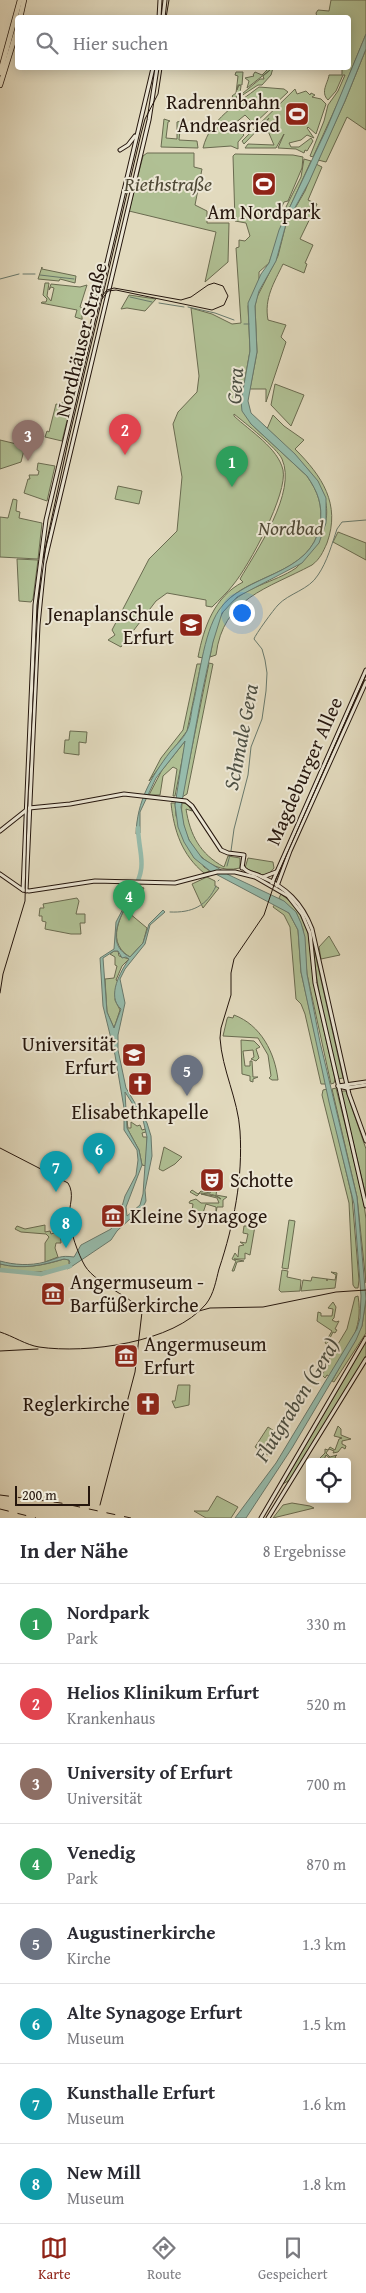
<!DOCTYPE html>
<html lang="de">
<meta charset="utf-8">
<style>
:root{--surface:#fff;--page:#f7f7f7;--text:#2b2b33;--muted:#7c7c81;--line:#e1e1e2;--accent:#8f2418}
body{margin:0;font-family:"Gentium Book Plus",serif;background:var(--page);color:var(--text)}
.controls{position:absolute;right:15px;bottom:15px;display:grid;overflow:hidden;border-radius:5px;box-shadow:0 2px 12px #0003}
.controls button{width:45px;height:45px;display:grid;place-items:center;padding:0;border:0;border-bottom:1px solid var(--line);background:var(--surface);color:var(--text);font:25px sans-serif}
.scale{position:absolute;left:15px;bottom:12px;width:75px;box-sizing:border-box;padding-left:5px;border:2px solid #25160d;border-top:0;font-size:14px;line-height:18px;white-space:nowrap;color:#25160d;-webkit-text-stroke:4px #ece7d5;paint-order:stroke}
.you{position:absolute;left:241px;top:612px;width:18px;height:18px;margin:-12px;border:4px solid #fff;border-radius:50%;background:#1a73e8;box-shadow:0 0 0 8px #1a73e833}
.badge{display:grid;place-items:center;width:32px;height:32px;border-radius:50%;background:var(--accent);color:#fff;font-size:16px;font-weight:700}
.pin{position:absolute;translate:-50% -41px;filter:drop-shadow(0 1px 2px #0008)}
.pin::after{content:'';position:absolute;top:26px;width:18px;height:15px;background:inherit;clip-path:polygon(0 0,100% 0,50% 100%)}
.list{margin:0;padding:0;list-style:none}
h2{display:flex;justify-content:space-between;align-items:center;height:65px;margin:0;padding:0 20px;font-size:21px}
h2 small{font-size:16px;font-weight:400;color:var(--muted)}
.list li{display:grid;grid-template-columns:32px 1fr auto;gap:15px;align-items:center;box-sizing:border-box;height:80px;padding:0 20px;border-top:1px solid var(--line)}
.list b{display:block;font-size:19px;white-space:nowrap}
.list p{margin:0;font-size:16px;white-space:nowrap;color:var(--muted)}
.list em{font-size:16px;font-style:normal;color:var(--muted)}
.icon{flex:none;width:28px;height:28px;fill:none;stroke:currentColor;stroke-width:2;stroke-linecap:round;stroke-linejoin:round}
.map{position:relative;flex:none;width:366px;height:1518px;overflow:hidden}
.search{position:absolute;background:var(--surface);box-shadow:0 2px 12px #0003;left:15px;right:15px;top:15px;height:55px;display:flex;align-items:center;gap:12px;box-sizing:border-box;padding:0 18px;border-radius:5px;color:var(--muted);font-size:19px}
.sheet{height:705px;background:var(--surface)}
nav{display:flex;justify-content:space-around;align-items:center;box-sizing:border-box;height:70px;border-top:1px solid var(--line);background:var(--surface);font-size:14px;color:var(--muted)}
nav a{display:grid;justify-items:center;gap:2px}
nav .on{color:var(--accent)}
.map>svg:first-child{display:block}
</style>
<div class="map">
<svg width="366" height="1518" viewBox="0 0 366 1518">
<rect width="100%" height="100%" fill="#e2dabe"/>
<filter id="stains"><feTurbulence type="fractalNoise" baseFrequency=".004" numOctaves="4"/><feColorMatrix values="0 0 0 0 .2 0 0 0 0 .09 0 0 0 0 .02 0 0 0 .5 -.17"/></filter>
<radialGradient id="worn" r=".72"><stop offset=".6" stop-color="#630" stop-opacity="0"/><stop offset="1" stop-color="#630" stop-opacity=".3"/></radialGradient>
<g fill="#b0c094" stroke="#6a6b50">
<path d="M331 0H366V34L340 98 313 157 310 156 324 121 328 105 338 91 345 75H343L336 91 328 100C320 92 328 83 329 75H342V68H348V18L317 17 316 13 318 10 329 11Z"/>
<path d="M366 49V130L347 117 326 162 318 160 345 101Z"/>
<path d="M269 68H273L271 75 262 85H258L235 100 232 96 236 93 238 76 235 75 236 72H243L242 85H238L237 90 239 85 241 86 240 93 236 96 237 98 260 79H264L263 76 270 70 247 88 249 81 245 78 254 76 253 75 255 72 262 75Z"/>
<path d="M259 87 284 89 288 92 254 124 245 115 234 124 244 135 238 142V149L231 146 203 148C210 119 237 104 259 87Z"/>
<path d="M295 89 297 94 306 91 310 95 311 93 315 95 312 97 321 99 326 104 316 134 308 127 307 128 314 138 307 135 301 140 289 143 291 147H299L311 138 313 141 307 151 305 150 304 153 296 149 278 148 284 134 276 148H245L248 144 274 145 265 124 269 118 244 144 242 141Z"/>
<path d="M164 119 170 121 168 122 166 138 177 139V122L181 121 179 140 197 141 198 148 161 147Z"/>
<path d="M147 153H194V167L202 169 195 205 207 211V223H229L228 262 205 282 216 232 129 211 143 156Z"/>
<path d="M235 154 293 155 303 157 302 168 288 201 284 202 278 215 273 212 272 215 280 219 301 177 304 159 311 161 284 220 269 263 259 272V281L248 306 250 351 241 401 251 424 307 476C318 492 323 505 320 525 312 572 257 573 229 599 212 615 209 637 203 658L198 657C204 627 214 597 243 582L240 579C257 550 297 492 282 459 277 448 245 423 234 414V416C250 431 278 448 283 470 288 493 249 566 233 585 227 593 219 600 212 607L206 606V600L167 593 156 601 121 647 108 640 115 635 112 630 149 559 177 531 182 477 173 424 178 412 197 392 199 376 191 308 212 314 232 324 241 323 236 248 239 247V240L245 241 250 236 246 223 235 221 233 156Z"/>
<path d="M316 164 322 167 308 200 317 204 300 239 313 245 305 263 307 264 304 273 283 264C274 283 264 298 268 320L286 325 281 337 286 342 266 402V389H250L257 352 255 306 257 297 278 256 286 224 305 191Z"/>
<path d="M42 267V269L76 276 75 283 60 279 59 281 38 279Z"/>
<path d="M45 283H49L47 296 51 301 54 288 51 287 49 290 51 284 80 287 87 285 80 307 90 310 92 308 91 313 82 312V319L87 321 75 317 77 310 41 303 42 302H46L47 299 43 295Z"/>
<path d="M129 295 156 299 145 311 127 308 121 309Z"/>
<path d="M275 384 304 395 291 426 271 405Z"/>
<path d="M62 402 71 404 62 441 45 437 47 431 49 432 56 404 61 405Z"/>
<path d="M273 415 284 426 304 440 295 449C322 476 341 504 327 543 323 552 320 559 312 565 267 589 223 598 216 655L210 657C213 641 215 620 227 607 245 586 274 583 296 568 302 563 308 554 313 547 344 507 317 476 286 447 280 441 274 434 267 429Z"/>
<path d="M0 440 25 446 21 462 0 469Z"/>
<path d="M38 463 55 466 47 501 24 493 28 479H30L29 475H38L39 471 37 470Z"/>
<path d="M118 486 142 491 139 504 115 499Z"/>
<path d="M13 499 17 500 16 511 20 512 19 518 42 523 38 559 0 557V517L8 518Z"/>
<path d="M338 532 366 543V560L333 542Z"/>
<path d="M17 559 38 560 33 599 31 602 19 601Z"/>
<path d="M209 663 213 664 187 794 182 797Z"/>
<path d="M197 664H201L187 731 149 781 161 758 183 730Z"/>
<path d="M70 731 87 732 86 743 79 742V755L64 753 65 740H69Z"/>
<path d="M186 740 175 796H173L177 769 173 767 163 776 160 795H149L162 770Z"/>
<path d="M171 803H175L176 816 204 867 210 871 204 873C182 855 174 831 171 803Z"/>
<path d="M182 803 187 804 192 811 186 809C190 835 200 854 224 867L228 856 240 858V868C204 877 178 835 182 803Z"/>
<path d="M248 858 273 862 274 868 268 875H262L245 868Z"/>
<path d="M207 877 215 881V886L219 888 203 908 192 884Z"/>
<path d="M138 886 144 888 129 913 147 928 143 943 130 957C101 940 126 907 138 886Z"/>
<path d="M281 894 292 903 301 915 308 932 315 990 335 1079 334 1083 331 1084 307 974 303 929 296 912 279 898Z"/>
<path d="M77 898 79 901 76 914H85V923H80L81 934H71L45 929 46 922 42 921V916H39L40 908H44L43 904Z"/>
<path d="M275 904 289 913 298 930 301 972 326 1084H321L305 1014 301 1004 296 999 290 927 284 915 273 907Z"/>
<path d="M329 936 340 955 321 959 319 947Z"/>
<path d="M313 944 343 1078 338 1079C328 1034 316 990 313 944Z"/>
<path d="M114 951H118L119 956 129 959 122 966 116 980 119 982 123 1007 116 1000 117 984 115 1000 120 1010 114 1028 107 1012 105 979 114 978 117 966 115 965V957L110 954Z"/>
<path d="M234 1015C261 1025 275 1053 278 1080H272L269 1078 271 1076 268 1055 258 1038 223 1036 227 1019 228 1017 233 1018Z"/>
<path d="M241 1040 254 1041 260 1047 256 1049 259 1058 256 1061 251 1059 254 1057 253 1050 243 1051 245 1066H250V1061H252L253 1077H258L253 1079V1082L250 1081V1076L242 1074Z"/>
<path d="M336 1088 363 1197 366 1219V1283L357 1197 332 1089Z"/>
<path d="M327 1089 352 1197 359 1280 358 1288H355L353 1285 349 1203 322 1095 323 1090Z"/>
<path d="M343 1091H346L366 1149V1196L341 1092Z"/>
<path d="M127 1121 128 1128H131V1122L137 1126 140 1125 142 1130 145 1129 146 1132 142 1133 143 1137H147L146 1166 142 1165 139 1150 127 1128Z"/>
<path d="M164 1147 182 1157 175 1164 163 1171 159 1169Z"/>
<path d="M212 1188 217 1189 216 1195 227 1197 223 1200V1207H217L216 1213V1207L206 1204 200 1222 192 1217 191 1218 193 1204 189 1203 190 1201 196 1199 201 1203H219L217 1198 201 1194 215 1196 221 1199C216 1194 208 1194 200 1193L197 1196 190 1192 192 1190 198 1194 201 1191 210 1193Z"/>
<path d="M289 1220 295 1221 288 1269 282 1268Z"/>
<path d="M45 1225V1232L50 1231 51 1234 57 1232 56 1229 60 1228 61 1243H56L55 1248 58 1257 45 1262V1243L49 1237 46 1234 21 1232 15 1229 17 1226 25 1229Z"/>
<path d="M244 1226H255L250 1255 245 1253V1259H234L244 1261 237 1262 234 1271H232L236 1261 232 1259 235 1253 238 1257 239 1246 244 1245 240 1242 246 1243 248 1234 243 1233Z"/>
<path d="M64 1259 69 1260V1265C46 1275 24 1272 0 1269V1264C24 1269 42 1266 64 1259Z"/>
<path d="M282 1270 288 1271 287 1277 301 1280 300 1291 281 1292 279 1290Z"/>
<path d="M331 1272 337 1273 335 1288 301 1291 303 1280 311 1281 312 1277 327 1279V1281V1279L335 1280 336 1275Z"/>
<path d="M358 1296C364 1331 347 1348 329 1376L327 1375 325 1378 322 1375 328 1365 326 1364 347 1329 355 1297Z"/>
<path d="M366 1299V1333L334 1382 332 1381 362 1326Z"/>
<path d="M333 1302 336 1307 334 1318 332 1320 336 1322 339 1321 335 1329 337 1330 335 1333 333 1332 327 1344 325 1343 332 1331 317 1321 318 1312 321 1313V1316H332L333 1309 328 1308Z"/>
<path d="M366 1341V1357L291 1479 283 1484Z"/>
<path d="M178 1385H190L189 1405 175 1408 172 1401H175Z"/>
<path d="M338 1426 341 1429V1435L351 1439 342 1441V1444L346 1446 345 1449 342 1447 338 1452 333 1453 334 1451 329 1449 326 1453 330 1457 337 1455 335 1457 338 1462H334L326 1455 323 1462H316L325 1453V1449L328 1450 330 1447 335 1450 339 1439 342 1438 334 1436Z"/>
<path d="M268 1427 279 1434 277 1437 281 1436 268 1455 255 1447Z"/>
<path d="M217 1496 238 1507 231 1518H206L194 1511H208Z"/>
<path d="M292 1503 310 1506 314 1508 273 1518 283 1505Z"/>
</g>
<g fill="#96bbab" stroke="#69796c" fill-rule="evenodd">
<path d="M366 34V49L345 101 309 182 286 224 276 261 259 291 255 306 257 352 248 401 251 413 295 454 318 481 326 498V523L319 543 302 563 237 597 222 613 213 642 202 693 181 807 184 825 189 840 202 858 229 875 284 901 296 912 301 923 305 937 307 974 320 1042 357 1197 366 1299 362 1326 356 1340 292 1448 246 1518H235L276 1463 357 1329 360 1318 361 1296 354 1204 329 1102 301 972 298 930 289 913 210 871 194 858 184 842 178 827 175 805 185 741 156 778 140 812V833L136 834C137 801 151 777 170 752 176 745 183 739 187 731 190 725 191 716 192 709 199 681 203 634 219 610 244 573 311 577 320 525 323 505 318 492 307 476L251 424 242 411 241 401 250 351 248 303 261 274 269 263 279 230 327 128Z"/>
<path d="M135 886H138C126 906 100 942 130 957L143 943 149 924 163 910 165 912 150 925 145 944 125 969 120 979 125 1003 118 1035V1050L126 1088 147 1123 151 1136 152 1156 145 1190 146 1201 143 1207 117 1231 111 1240 71 1267 67 1269 66 1267 70 1263 69 1260 64 1259C42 1265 24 1270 0 1264V1261C14 1265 30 1266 45 1262 60 1258 59 1255 74 1257L81 1245 111 1229 119 1217 125 1196 136 1175 138 1160 137 1150 124 1130V1108L115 1055 103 1006 100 958 114 949 116 922ZM114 951H118L122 958 126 957 129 959C121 971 106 996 121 1009L114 1028 107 1012 103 958ZM125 1092 143 1120 147 1137 143 1194 140 1205 127 1216 126 1207 142 1165 139 1150 127 1128Z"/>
</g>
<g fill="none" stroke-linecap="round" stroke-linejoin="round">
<g stroke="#69796c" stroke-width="1">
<path d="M23 274H35"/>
<path d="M40 275 74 279"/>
<path d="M0 279 19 274"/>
<path d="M130 297 152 302"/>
<path d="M159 303 184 307"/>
<path d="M188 307 215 313 234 320"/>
<path d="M244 324H249"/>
<path d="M231 851 234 829 248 775 251 747 262 719 266 691 267 673 265 660 262 649 254 639C255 635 274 609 278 605 289 593 309 590 318 575 327 562 332 544 337 529L342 522 366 520"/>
<path d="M227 866 230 855"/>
<path d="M218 881 219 880"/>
<path d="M170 912C192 913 207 906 216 886"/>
</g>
<g stroke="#96bbab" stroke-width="4.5">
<path d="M133 891C148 864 139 856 138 828"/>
<path d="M0 1270 41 1274 70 1266"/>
</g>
<defs>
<g id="secondary">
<path d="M159 18 160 0"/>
<path d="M163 18 165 0"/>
<path d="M120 150 128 145 135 136"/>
<path d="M0 831 29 808 70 804 124 794 186 801 192 806 221 850 228 853 244 855 242 868"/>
<path d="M243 867C246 873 254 873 260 876 286 887 302 903 312 929L349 1094 366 1141"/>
<path d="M0 874 23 890 29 891 95 881 175 883 217 872H235L255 877 288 896 302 914 310 933 315 983 366 1206"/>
<path d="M263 877 276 872"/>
<path d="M272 883 366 670"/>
<path d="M277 886 290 851 366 682"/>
<path d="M23 890 35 605 46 520 153 68"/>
<path d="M26 891 38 625 44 564 149 120 157 68"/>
<path d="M338 1086 347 1088 366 1085"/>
<path d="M338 1086 366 1082"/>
<path d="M261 1518 366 1338"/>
<path d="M268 1518 366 1359"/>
</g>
<g id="highway">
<path d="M20 18 24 0"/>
<path d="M0 73 20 0"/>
<path d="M0 85 18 27"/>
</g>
</defs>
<use href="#secondary" stroke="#25160d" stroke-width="5"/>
<use href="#highway" stroke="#25160d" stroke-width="6"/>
<use href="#secondary" stroke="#ece7d5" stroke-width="3"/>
<use href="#highway" stroke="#e2dabe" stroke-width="4.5"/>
<g stroke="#25160d" stroke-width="1">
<path d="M166 18 169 0"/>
<path d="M102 296 107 290 114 288 181 300 191 297 208 285 214 283 223 286 228 296 224 305 212 310 116 290 108 291 102 299"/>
<path d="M0 993 3 974 25 901 27 817 38 605 46 545 68 442 141 134 145 119 158 94 162 68"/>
<path d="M0 1148 68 1183C75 1194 69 1206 69 1217 70 1231 78 1254 85 1266 97 1285 135 1298 142 1312L135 1372 100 1505"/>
<path d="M199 1311 210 1308 263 1307 336 1292 366 1290"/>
<path d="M0 1332C13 1336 26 1345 39 1347 86 1354 174 1343 206 1304 214 1294 216 1280 219 1269 234 1224 243 1178 240 1131 238 1099 222 1070 220 1038L221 1028 231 995V973L234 959 264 915 276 879 366 675"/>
<path d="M0 1351 38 1349"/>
</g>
<g stroke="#25160d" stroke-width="1" stroke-dasharray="9 9" stroke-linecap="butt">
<path d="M0 1495 61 1503 131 1518"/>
<path d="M0 1509 36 1518"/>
</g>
</g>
<defs>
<symbol id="stadium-square" viewBox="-11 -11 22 22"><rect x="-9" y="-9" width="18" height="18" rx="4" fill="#8f2418" stroke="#ece7d5"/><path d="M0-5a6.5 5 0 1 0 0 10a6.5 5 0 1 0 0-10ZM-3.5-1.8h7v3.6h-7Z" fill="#fff"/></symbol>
<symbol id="school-square" viewBox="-11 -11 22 22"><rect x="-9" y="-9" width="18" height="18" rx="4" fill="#8f2418" stroke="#ece7d5"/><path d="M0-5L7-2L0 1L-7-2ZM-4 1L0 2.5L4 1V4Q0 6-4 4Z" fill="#fff"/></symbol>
<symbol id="university-square" viewBox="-11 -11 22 22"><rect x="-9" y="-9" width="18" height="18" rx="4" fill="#8f2418" stroke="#ece7d5"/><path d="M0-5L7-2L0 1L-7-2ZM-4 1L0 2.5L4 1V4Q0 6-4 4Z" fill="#fff"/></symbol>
<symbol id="church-square" viewBox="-11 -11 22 22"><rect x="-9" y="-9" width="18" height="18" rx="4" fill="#8f2418" stroke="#ece7d5"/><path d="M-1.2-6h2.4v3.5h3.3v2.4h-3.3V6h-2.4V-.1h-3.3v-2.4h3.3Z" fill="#fff"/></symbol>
<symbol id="theatre-square" viewBox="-11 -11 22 22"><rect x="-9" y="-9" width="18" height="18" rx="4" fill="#8f2418" stroke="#ece7d5"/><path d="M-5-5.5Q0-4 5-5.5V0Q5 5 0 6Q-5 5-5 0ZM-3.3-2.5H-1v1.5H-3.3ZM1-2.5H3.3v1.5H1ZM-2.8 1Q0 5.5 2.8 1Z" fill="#fff"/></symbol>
<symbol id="museum-square" viewBox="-11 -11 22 22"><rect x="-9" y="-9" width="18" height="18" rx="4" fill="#8f2418" stroke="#ece7d5"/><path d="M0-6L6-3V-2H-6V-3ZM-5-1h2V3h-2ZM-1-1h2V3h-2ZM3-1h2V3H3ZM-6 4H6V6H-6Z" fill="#fff"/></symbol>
</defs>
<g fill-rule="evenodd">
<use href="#stadium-square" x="283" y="100" width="28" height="28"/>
<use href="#stadium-square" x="250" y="170" width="28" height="28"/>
<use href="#school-square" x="177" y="611" width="28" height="28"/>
<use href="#university-square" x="120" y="1041" width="28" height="28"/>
<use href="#church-square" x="126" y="1070" width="28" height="28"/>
<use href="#theatre-square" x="198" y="1166" width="28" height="28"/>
<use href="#museum-square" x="99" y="1202" width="28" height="28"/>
<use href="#museum-square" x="39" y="1280" width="28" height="28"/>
<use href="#museum-square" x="112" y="1342" width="28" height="28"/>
<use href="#church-square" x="134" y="1390" width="28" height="28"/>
</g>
<g text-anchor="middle" stroke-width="4" stroke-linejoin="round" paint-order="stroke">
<g font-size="20" fill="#25160d" stroke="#ece7d5" text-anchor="end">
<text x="280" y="109">Radrennbahn<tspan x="280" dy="23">Andreasried</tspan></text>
<text x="264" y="219" text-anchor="middle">Am Nordpark</text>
<text x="174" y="621">Jenaplanschule<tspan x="174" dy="23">Erfurt</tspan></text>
<text x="116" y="1051">Universität<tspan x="116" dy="23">Erfurt</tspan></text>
<text x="140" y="1119" text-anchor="middle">Elisabethkapelle</text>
<text x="230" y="1187" text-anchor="start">Schotte</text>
<text x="130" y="1223" text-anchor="start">Kleine Synagoge</text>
<text x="70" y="1289" text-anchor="start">Angermuseum -<tspan x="70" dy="23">Barfüßerkirche</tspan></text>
<text x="144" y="1351" text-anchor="start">Angermuseum<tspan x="144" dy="23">Erfurt</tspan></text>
<text x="130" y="1411">Reglerkirche</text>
</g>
<g font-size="20" font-style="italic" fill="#4f4936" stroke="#ece7d5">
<text x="168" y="191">Riethstraße</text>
<text x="291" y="535">Nordbad</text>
</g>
<g font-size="20" fill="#25160d" stroke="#ece7d5">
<text transform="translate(81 340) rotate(-76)" y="7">Nordhäuser Straße</text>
<text transform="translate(304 771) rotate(-66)" y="7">Magdeburger Allee</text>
</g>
<g font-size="21" font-style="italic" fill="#4d5044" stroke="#ece7d5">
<text transform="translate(235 386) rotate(-87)" y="7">Gera</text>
<text transform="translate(241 737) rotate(-79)" y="7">Schmale Gera</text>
<text transform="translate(297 1400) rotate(-58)" y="7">Flutgraben (Gera)</text>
</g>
</g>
<rect width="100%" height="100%" filter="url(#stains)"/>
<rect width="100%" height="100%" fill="url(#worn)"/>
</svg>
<div class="controls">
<button><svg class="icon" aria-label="locate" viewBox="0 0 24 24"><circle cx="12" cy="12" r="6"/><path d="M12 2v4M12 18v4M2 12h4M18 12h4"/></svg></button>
</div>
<div class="scale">200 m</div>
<div class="you"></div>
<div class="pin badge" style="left:232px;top:487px;background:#2e9e5b">1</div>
<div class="pin badge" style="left:125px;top:455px;background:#e0444e">2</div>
<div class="pin badge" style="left:28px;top:461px;background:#8d6e63">3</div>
<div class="pin badge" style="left:129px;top:921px;background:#2e9e5b">4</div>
<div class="pin badge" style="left:187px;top:1096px;background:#6b7280">5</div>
<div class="pin badge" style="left:99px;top:1174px;background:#0f9aa8">6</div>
<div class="pin badge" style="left:56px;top:1192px;background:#0f9aa8">7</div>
<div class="pin badge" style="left:66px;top:1248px;background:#0f9aa8">8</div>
<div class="search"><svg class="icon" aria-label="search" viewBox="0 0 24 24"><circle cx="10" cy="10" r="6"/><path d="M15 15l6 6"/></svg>Hier suchen</div>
</div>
<section class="sheet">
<h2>In der Nähe<small>8 Ergebnisse</small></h2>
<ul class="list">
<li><span class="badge" style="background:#2e9e5b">1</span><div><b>Nordpark</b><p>Park</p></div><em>330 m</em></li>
<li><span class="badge" style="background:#e0444e">2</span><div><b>Helios Klinikum Erfurt</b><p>Krankenhaus</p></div><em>520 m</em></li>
<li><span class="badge" style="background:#8d6e63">3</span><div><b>University of Erfurt</b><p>Universität</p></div><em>700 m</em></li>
<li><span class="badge" style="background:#2e9e5b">4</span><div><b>Venedig</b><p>Park</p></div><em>870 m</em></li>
<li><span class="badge" style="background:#6b7280">5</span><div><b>Augustinerkirche</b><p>Kirche</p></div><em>1.3 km</em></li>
<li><span class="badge" style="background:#0f9aa8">6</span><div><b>Alte Synagoge Erfurt</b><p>Museum</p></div><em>1.5 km</em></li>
<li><span class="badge" style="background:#0f9aa8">7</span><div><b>Kunsthalle Erfurt</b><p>Museum</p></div><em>1.6 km</em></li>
<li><span class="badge" style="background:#0f9aa8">8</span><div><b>New Mill</b><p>Museum</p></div><em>1.8 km</em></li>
</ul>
</section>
<nav>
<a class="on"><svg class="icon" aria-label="map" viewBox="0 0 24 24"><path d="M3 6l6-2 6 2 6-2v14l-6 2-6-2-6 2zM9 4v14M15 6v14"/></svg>Karte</a>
<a><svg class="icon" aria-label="directions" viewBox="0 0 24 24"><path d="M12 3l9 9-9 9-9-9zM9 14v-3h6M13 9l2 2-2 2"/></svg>Route</a>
<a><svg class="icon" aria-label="saved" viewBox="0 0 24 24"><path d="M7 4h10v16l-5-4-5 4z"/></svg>Gespeichert</a>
</nav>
